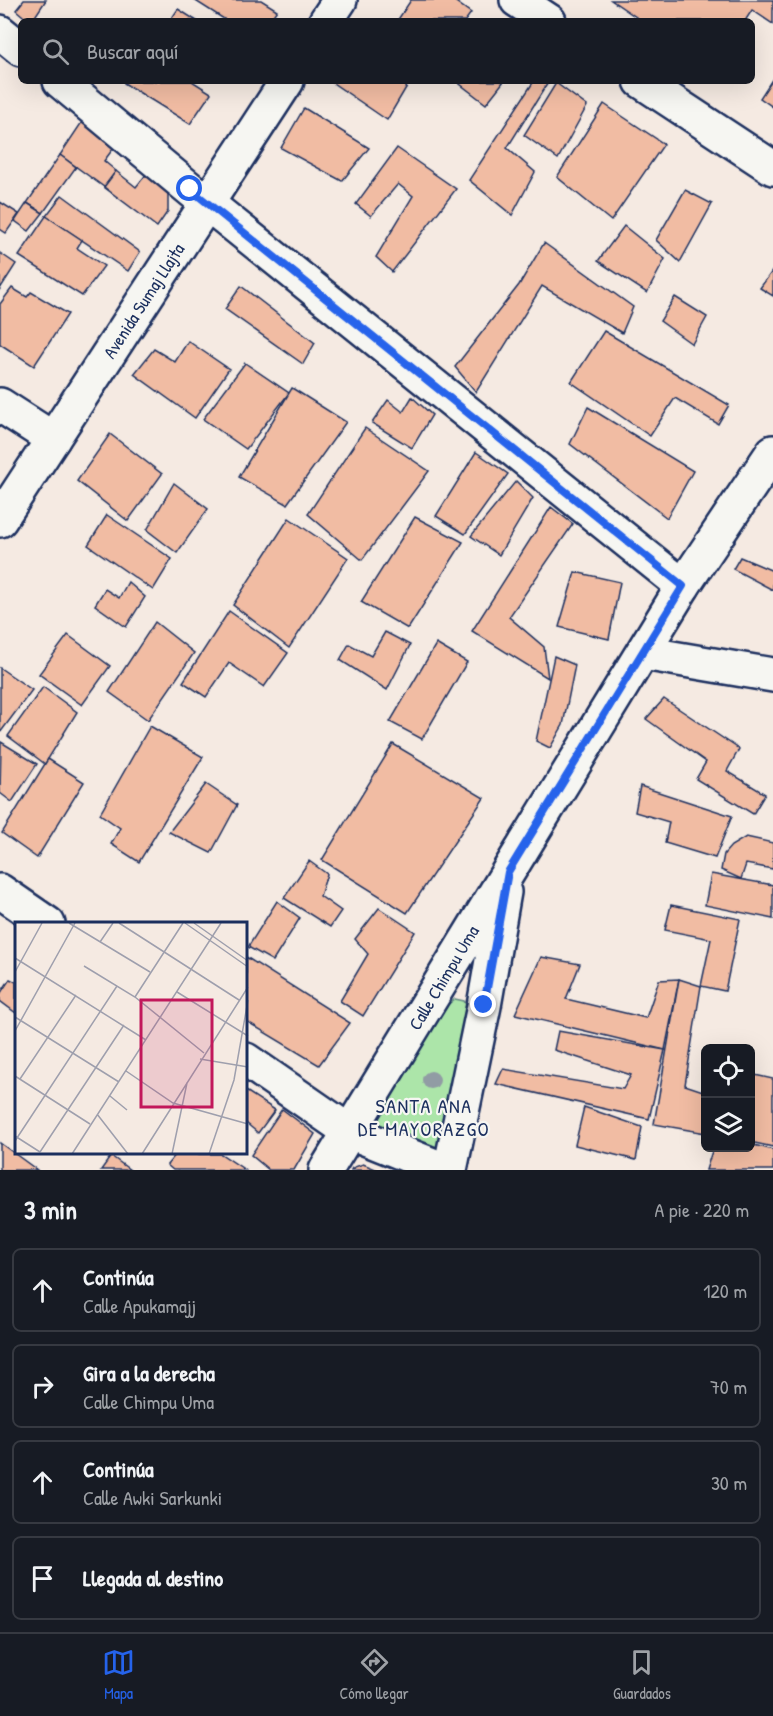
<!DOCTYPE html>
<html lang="es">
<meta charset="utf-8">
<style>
:root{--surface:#171b24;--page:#242831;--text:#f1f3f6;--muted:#9ea1a6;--line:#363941;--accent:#2563eb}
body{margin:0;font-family:"Patrick Hand",sans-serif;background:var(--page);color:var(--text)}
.controls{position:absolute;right:18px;bottom:18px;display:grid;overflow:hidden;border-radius:9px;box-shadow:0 6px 24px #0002}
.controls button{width:54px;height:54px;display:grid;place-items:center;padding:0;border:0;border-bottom:2px solid var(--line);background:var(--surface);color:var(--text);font:30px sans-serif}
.stop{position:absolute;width:18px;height:18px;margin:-14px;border:4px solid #2563eb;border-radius:50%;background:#fff}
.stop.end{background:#2563eb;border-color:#fff;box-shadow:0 2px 6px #0008}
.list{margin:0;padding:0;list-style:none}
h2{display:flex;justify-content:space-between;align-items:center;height:78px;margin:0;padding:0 24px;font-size:26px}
h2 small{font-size:20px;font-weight:400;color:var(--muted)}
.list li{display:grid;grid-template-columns:39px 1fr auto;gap:18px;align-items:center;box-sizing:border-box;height:84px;margin:0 12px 12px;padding:0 12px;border:2px solid var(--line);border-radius:9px}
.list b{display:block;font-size:22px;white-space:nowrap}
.list p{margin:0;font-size:20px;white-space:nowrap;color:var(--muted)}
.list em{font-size:20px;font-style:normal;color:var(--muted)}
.icon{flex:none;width:33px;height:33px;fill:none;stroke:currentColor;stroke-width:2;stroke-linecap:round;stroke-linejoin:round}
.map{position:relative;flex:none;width:773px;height:1170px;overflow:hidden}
.search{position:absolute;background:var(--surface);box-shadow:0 6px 24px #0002;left:18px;right:18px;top:18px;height:66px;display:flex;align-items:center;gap:15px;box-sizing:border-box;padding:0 21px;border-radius:9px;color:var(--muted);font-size:22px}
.sheet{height:462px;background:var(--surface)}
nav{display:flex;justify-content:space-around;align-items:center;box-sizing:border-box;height:84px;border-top:2px solid var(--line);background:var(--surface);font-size:16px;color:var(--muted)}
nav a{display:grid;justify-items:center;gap:3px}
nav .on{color:var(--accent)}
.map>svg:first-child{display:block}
</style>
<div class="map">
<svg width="773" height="1170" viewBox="0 0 773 1170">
<rect width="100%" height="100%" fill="#f5eae2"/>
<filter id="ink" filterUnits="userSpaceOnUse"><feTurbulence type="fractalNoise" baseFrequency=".0167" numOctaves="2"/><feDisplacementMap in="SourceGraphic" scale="12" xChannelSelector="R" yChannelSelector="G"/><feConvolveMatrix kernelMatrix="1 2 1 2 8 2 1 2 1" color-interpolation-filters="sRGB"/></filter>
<g filter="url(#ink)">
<path fill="#ace5a9" stroke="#648a84" stroke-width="1.5" d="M455 999 464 1001 469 1011 442 1142 435 1150 380 1128 378 1117 446 1006Z"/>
<g fill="#f1bca3" stroke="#1b2f5e" stroke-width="1.5">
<path d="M24 0H46L32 21H29L16 10Z"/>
<path d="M194 0H261L277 10 269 21H227Z"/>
<path d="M411 0H453L471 13 465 21H397Z"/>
<path d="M611 0H773V24L752 10 745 21H642Z"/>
<path d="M178 9 197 21H170Z"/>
<path d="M773 78V107L760 98Z"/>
<path d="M126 81H192L211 93 190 124 124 83Z"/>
<path d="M330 81H410L387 120Z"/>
<path d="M456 81H504L486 104Z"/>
<path d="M534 81H549L507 148 535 172 512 215 469 180Z"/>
<path d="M556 83 587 106 558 159 524 135Z"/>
<path d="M604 104 664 144 611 221 557 177Z"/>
<path d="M304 108 369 148 342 181 281 148Z"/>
<path d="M84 119 116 145 104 161 116 171 104 187 60 155Z"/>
<path d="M397 148 456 189 392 272 376 257 413 196 398 184 371 216 356 204Z"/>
<path d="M60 155 76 167 43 213 27 203Z"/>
<path d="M116 171 136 187 148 172 166 187 168 193V211L157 227 104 187Z"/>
<path d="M685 190 712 204 680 262 656 240Z"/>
<path d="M62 195 140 252 128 271 46 216Z"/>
<path d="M0 202 19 214 6 233 0 229Z"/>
<path d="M27 203 43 213 29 231 15 221Z"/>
<path d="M46 216 82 240 77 248 104 266 82 296 19 256Z"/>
<path d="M624 226 665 259 647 293 598 261Z"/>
<path d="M544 243 633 307 622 333 542 286 476 392 455 367 519 285Z"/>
<path d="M0 253 16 264 0 289Z"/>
<path d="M773 270V296L760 288Z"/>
<path d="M241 286 315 343 303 364 225 309Z"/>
<path d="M12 288 27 297 31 292 68 314 34 366 0 344V304Z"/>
<path d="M675 297 707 317 692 344 660 321Z"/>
<path d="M604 331 729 405 718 424 675 398 650 436 571 382Z"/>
<path d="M188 341 229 369 195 418 134 374 154 349 175 362Z"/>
<path d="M245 363 289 393 246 449 203 419Z"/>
<path d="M292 388 346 422 287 504 239 477Z"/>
<path d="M412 397 432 415 412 448 372 423 388 400 403 412Z"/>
<path d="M588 407 693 471 667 518 570 444Z"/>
<path d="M365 428 429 471 362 560 308 514Z"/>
<path d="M110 434 162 474 128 521 77 481Z"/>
<path d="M476 452 508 474 465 534 436 516Z"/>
<path d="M516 481 533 498 499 555 471 536Z"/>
<path d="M174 483 208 509 177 553 147 530Z"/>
<path d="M551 507 573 524 509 617 544 647 548 678 472 631Z"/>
<path d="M107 515 172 559 153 590 88 545Z"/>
<path d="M415 517 463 542 408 629 361 602Z"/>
<path d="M289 518 348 558 289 648 233 605Z"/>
<path d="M740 557 773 571V590L733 569Z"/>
<path d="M575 572 620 582 609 639 559 627Z"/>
<path d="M128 582 145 597 126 627 95 605 105 589 119 598Z"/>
<path d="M229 611 288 653 264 687 229 663 206 697 183 682Z"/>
<path d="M155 622 194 653 148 720 109 692Z"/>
<path d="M385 632 410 645 387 690 340 660 349 644 371 656Z"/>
<path d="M68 635 110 666 82 705 39 674Z"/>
<path d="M436 644 467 662 422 739 390 722Z"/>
<path d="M554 656 575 665 563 725 550 748 536 741Z"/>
<path d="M0 668 32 690 0 733Z"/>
<path d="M43 687 77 712 45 764 8 736Z"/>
<path d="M664 699 739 749 727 771 765 794 753 814 696 779 706 762 646 719Z"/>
<path d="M150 726 203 757 139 862 111 844 120 828 100 814Z"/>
<path d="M1 742 37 764 12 802 0 793Z"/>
<path d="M393 744 484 798 407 913 322 860Z"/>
<path d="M48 759 84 782 37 858 2 833Z"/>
<path d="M206 784 237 805 211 853 169 832Z"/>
<path d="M640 786 732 816 715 858 665 843 669 822 635 812Z"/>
<path d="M746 837 773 843V869L746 864 741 879 721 870 724 854 731 846Z"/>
<path d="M309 861 327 874 320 896 341 911 330 927 284 898Z"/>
<path d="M711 874 773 885V919L705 905Z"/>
<path d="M277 901 300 918 273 961 248 947Z"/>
<path d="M671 905 740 919 725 991 701 986 711 939 665 930Z"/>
<path d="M379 908 415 932 363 1016 340 1001 368 954 355 939Z"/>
<path d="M246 957 350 1023 319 1065 246 1021Z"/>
<path d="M541 957 580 964 566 999 646 1018 659 980 679 979 665 1050 515 1014Z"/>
<path d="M10 979 16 982V1013L0 1001V994Z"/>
<path d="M679 979 701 986 685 1085 706 1092V1133L654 1124Z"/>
<path d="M558 1031 665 1050 649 1119 496 1084 503 1069 623 1089 631 1075 554 1050Z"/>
<path d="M750 1074 773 1079V1147L750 1142Z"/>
<path d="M246 1091 275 1110 258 1133 246 1123Z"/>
<path d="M584 1107 642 1127 636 1160 575 1145Z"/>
<path d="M282 1109 315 1134 294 1170H269L251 1155Z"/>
<path d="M0 1143 37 1170H0Z"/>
<path d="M750 1144 773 1150V1170H706L713 1148H750Z"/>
<path d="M176 1154H221L245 1170H173L167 1165Z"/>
<path d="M111 1156 130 1170H101Z"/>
<path d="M363 1164 378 1170H351L352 1168Z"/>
</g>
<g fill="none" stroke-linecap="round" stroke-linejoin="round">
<defs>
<g id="minor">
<path d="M517 0 549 21"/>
<path d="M326 21 340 0"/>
<path d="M0 32 21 49"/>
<path d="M60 81 208 204 683 586"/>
<path d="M641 81 773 168"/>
<path d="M0 405 53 439"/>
<path d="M0 520 287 81"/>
<path d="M643 653 773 675"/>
<path d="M0 891 48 924"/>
<path d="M246 1060 350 1132 445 1170"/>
<path d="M326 1170 683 586 773 452"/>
<path d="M450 1170 484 1006 504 892"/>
</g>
</defs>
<use href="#minor" stroke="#1b2f5e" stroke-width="38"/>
<use href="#minor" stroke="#f6f6f2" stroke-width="33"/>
</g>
<circle fill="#919ca4" cx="431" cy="1080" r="9"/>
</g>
<g fill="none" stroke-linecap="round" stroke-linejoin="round" filter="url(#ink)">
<path stroke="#2563eb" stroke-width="8" d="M190 189 683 586 508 872 484 1005"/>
</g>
<g text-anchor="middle" stroke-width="4.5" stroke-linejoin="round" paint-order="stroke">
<g font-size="18" fill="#1b2f5e" stroke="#f6f6f2">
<text transform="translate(144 301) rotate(-57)" y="6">Avenida Sumaj Llajta</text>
<text transform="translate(444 978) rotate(-59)" y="6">Calle Chimpu Uma</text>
</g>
<g font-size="20" letter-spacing="1.5" fill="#1b2f5e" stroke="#f6f6f2">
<text x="424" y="1113">SANTA ANA<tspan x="424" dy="23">DE MAYORAZGO</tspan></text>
</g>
</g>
<g transform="translate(15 922)">
<rect width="232" height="232" fill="#f5eae2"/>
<path fill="none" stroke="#9e9fad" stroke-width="1.5" d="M54 1 135 50M104 1 224 78M170 1 233 45M179 1 233 39M85 20 98 1M0 36 131 118M69 44 120 75 189 131M0 50 27 1M162 70 233 114M120 75 168 1M0 95 104 160M0 109 60 1M185 137 233 145M111 149 158 181 233 202M0 154 75 202M5 157 61 73M95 174 112 188M82 192 113 232M0 214 25 230M0 219 102 64M25 230 109 103M57 232 206 1M127 232 233 65M157 232 172 161M194 232 219 158 233 78"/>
<path fill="#c2185b" fill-opacity="0.15" stroke="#c2185b" stroke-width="3" d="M126 78H197V185H126Z"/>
<rect width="232" height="232" fill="none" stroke="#1b2f5e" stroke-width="3"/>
</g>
</svg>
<div class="controls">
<button><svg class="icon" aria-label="locate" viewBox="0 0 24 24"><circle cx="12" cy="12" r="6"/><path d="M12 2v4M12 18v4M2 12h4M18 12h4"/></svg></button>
<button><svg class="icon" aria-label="layers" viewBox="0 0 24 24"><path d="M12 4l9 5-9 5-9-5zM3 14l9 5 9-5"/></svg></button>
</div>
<div class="stop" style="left:190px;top:189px"></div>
<div class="stop end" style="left:484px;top:1005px"></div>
<div class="search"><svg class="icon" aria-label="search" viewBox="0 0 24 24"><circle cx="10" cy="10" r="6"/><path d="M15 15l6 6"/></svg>Buscar aquí</div>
</div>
<section class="sheet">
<h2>3 min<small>A pie · 220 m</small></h2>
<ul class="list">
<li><svg class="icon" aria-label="ahead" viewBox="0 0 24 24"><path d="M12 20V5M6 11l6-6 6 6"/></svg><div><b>Continúa</b><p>Calle Apukamajj</p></div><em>120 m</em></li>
<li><svg class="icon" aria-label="right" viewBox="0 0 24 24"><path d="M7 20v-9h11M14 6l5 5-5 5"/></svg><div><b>Gira a la derecha</b><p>Calle Chimpu Uma</p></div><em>70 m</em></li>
<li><svg class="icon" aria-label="ahead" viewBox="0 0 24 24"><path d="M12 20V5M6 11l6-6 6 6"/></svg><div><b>Continúa</b><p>Calle Awki Sarkunki</p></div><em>30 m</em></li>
<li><svg class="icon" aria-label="arrive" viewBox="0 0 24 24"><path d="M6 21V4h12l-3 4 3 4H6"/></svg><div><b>Llegada al destino</b></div></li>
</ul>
</section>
<nav>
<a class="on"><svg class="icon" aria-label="map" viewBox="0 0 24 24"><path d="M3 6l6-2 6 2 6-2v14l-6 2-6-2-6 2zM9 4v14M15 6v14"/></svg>Mapa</a>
<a><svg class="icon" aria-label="directions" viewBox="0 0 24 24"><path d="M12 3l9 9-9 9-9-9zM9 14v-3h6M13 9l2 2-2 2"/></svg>Cómo llegar</a>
<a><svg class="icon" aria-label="saved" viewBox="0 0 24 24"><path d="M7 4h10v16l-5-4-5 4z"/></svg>Guardados</a>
</nav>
